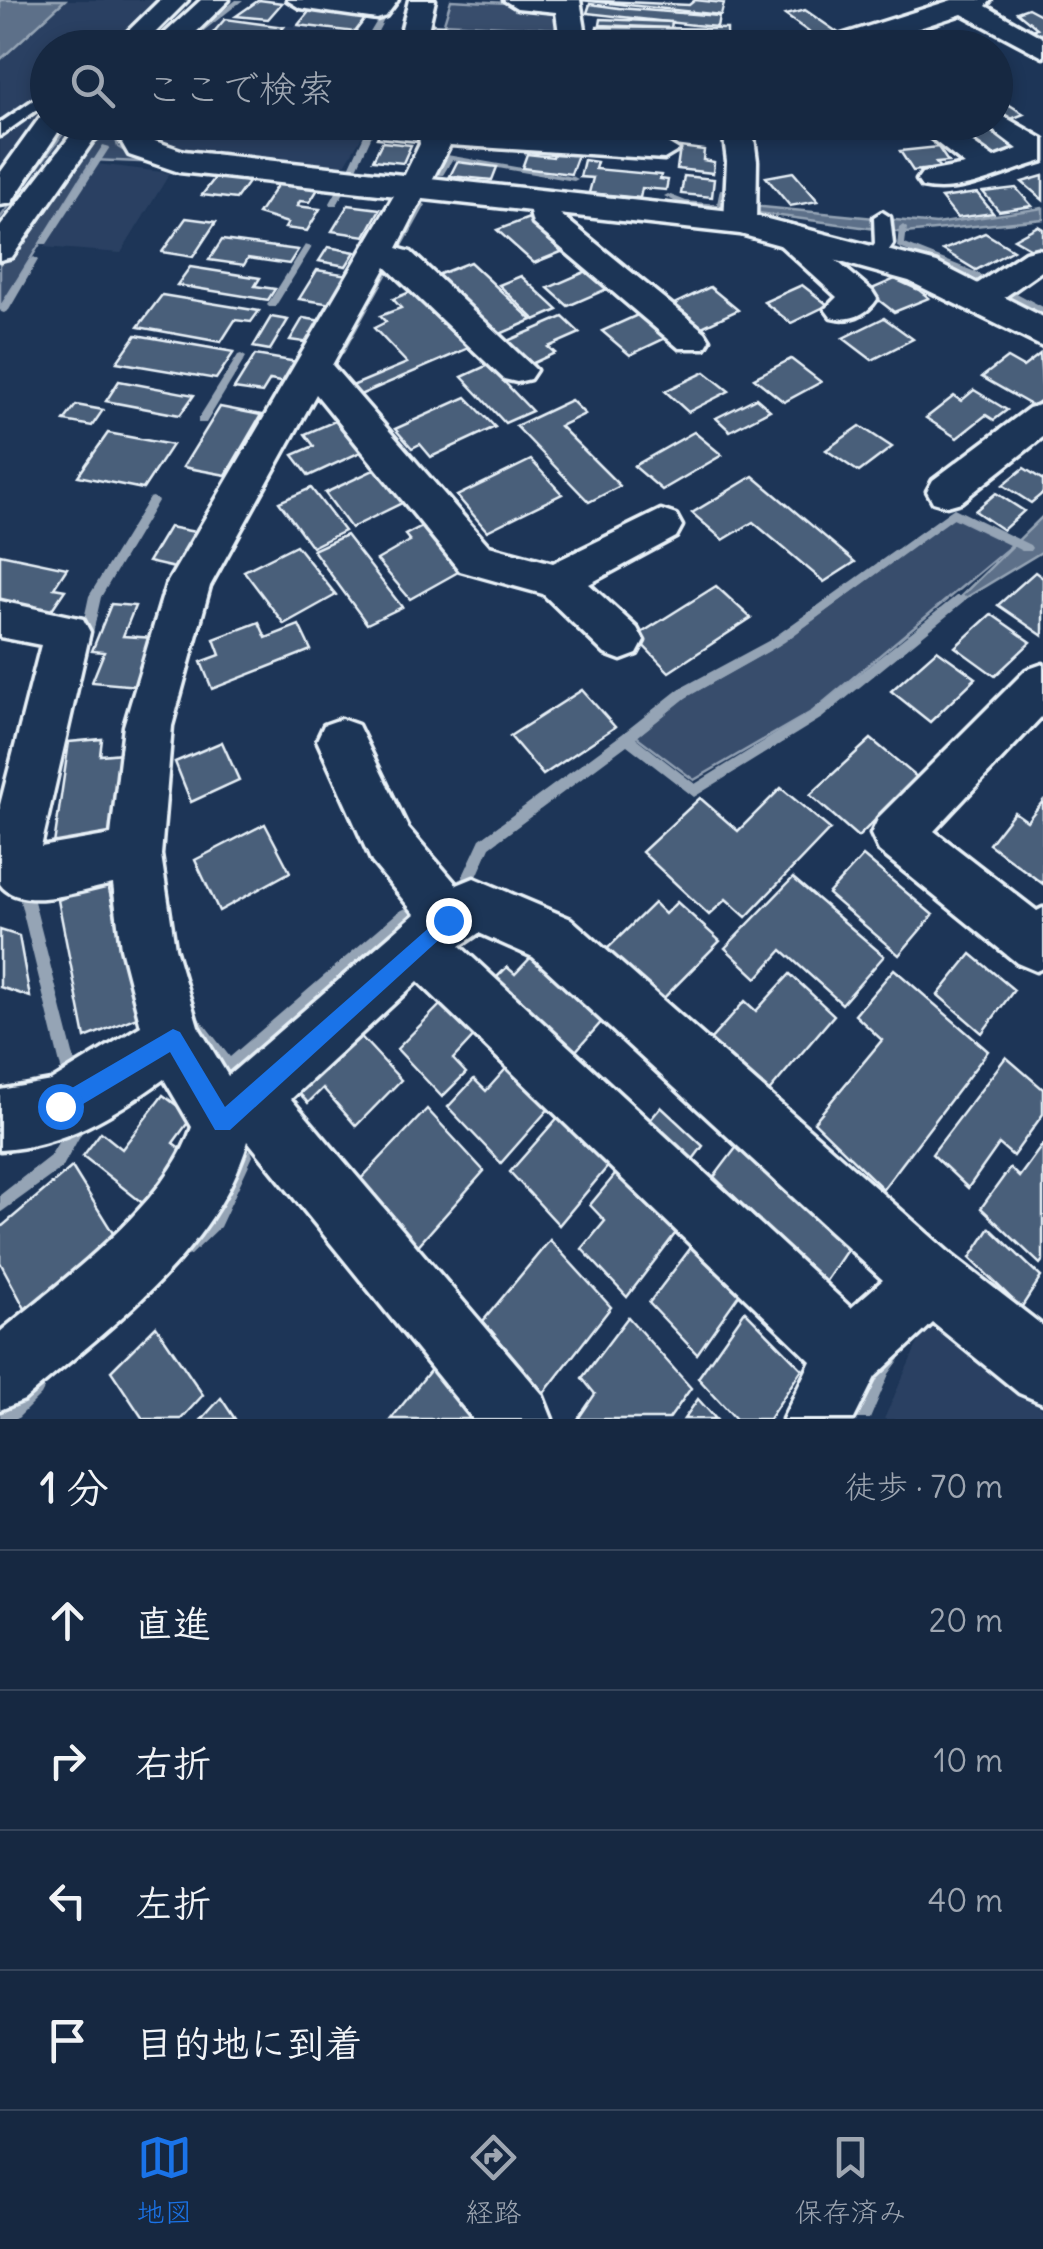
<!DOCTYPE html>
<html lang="ja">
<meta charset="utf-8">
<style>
:root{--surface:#162841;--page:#23344c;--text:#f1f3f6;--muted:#9ea6b1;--line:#35445a;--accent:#1a73e8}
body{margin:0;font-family:Delius,"Klee One",sans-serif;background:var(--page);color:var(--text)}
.stop{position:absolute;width:30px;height:30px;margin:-22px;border:8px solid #1a73e8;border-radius:50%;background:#fff}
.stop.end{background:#1a73e8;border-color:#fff;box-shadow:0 2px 10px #0008}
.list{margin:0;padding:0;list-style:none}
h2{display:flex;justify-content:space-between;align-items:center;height:130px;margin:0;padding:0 40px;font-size:42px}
h2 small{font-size:32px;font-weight:400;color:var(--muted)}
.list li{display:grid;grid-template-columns:65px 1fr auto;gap:30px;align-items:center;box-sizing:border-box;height:140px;padding:0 40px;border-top:2px solid var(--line)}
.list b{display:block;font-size:38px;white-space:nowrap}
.list em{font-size:32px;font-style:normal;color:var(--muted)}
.icon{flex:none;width:55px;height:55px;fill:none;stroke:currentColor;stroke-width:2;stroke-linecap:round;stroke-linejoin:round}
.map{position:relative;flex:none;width:1043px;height:1419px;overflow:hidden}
.search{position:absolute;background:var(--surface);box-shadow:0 5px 15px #0003;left:30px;right:30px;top:30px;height:110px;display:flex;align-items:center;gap:25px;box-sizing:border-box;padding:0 35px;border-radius:55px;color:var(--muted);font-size:38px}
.sheet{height:690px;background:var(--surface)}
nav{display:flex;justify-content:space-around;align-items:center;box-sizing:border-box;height:140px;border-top:2px solid var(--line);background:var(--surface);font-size:28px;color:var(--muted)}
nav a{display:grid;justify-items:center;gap:5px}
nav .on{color:var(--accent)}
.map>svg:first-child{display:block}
</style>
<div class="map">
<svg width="1043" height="1419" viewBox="0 0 1043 1419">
<rect width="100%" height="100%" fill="#1d3557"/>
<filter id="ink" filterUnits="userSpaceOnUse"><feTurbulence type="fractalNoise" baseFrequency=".01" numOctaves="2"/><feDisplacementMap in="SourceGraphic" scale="20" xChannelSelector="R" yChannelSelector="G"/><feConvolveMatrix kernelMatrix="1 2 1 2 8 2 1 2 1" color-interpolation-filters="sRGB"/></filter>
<g filter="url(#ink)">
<g fill="#2a4162">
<path d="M0 0H160L109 47 48 48 47 114 0 170Z"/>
<path d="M196 14 366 36 367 47 159 48Z"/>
<path d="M146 123H370L341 171 165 149 149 135Z"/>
<path d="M97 164 170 173 121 253 44 247Z"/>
<path d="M933 1309 1043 1410V1419H884Z"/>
</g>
<g fill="#374d6c" stroke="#909fb2" stroke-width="2.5">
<path d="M451 0 561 6 559 29 444 23Z"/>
<path d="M71 123H112L118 147 142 162 92 160 0 308V218Z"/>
<path d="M952 516 1012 545 813 711 694 780 636 736 683 698 784 641Z"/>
</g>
<g fill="#5d7089" stroke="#95a4b5" stroke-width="2.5">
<path d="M0 0H65L0 60Z"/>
<path d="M752 206 936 224 1043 208V219L905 233 751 212Z"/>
<path d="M1043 516V551L949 608Z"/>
</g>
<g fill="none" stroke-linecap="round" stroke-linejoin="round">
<g fill="#95a4b5" fill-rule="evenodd">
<path d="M236 0H243L201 33H197V31Z"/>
<path d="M383 14 386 16 374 39 368 40 366 39 380 16Z"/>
<path d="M687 43H690L692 48H685L683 45Z"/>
<path d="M808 45H814L815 48H807Z"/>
<path d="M370 122H378L356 170 349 172 348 170Z"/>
<path d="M103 145 110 147 47 244H41L40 242Z"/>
<path d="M447 155 574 177 578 179 574 181 452 160 443 175H437L436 173Z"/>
<path d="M339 187 346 189 337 205H331L330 203Z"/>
<path d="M720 189 727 191 725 204 741 206V210L684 206 664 196 668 194 686 201 717 204Z"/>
<path d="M422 202 426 205 344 353 339 356 336 355 334 353 418 205Z"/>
<path d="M903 225 907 228 905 244 978 273 1043 307V314L972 277 897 247 899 228Z"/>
<path d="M305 245 312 247 275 307H269L267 305Z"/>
<path d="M34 257 38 260 9 310 4 313 1 312 0 309 30 260Z"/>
<path d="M241 354 246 357 206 423H198V419L238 355Z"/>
<path d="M153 497 158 501 101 597 91 642 89 645H81L79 642 89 596 149 498Z"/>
<path d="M954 508 1030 545 1032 548 1030 551H1022L955 517 778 646 687 697 636 738 695 784 814 710 956 596H964L966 599 964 602 822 718 694 797 627 745 490 847 472 888 457 895 452 893 450 888 452 883 462 878 480 839 622 734 679 689 770 640Z"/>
<path d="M31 874 36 876 38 881 34 901 81 1085 78 1090 73 1093 68 1090 65 1085 20 901 26 876Z"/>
<path d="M426 898 431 900 433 905 431 910 408 922 234 1073 229 1076 224 1073 191 1030 188 1025 191 1020 196 1017 201 1020 230 1057 398 912Z"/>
<path d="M82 1110 88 1112 90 1118 62 1168 0 1213V1195L50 1156 76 1112Z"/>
<path d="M245 1148 251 1150 253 1156 220 1227 191 1255 185 1257 179 1255 177 1249 179 1243 208 1215 239 1150Z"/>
<path d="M891 1350 897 1353 900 1359 889 1374 870 1419H852C861 1397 869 1362 891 1350Z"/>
<path d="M35 1380 41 1383 44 1389 41 1395 17 1419H0V1410L29 1383Z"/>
</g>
</g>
<g fill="#495e7a" stroke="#e8f1f8" stroke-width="2.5">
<path d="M259 0 282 3 268 19 236 16Z"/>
<path d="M581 0 689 5 695 0 724 3 721 15Z"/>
<path d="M590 4 619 8 719 16 717 27 694 25 587 13Z"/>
<path d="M312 8 368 15 355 32 298 25Z"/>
<path d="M1028 8 1043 16V37L1031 30 1037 28 1017 12Z"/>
<path d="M805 10 840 34 820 40 785 15Z"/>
<path d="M225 19 284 27 273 40 213 33Z"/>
<path d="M601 19 672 22 671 28 600 25Z"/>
<path d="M423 24 446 25 444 33H452L449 45 417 44Z"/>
<path d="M597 27 727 29V41L596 36Z"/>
<path d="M497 29 568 32 566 47 480 44 481 39H495Z"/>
<path d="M1008 104 1024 114 1011 119 996 109Z"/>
<path d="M444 122H515V132L444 127Z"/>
<rect x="533" y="122" width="29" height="11"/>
<path d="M383 125 423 129 417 142 377 138Z"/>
<path d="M630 125 695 128V139L629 142Z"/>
<path d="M990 128 1021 147 993 158 962 138Z"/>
<path d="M382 142 411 145 403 163 373 160Z"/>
<path d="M680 147 704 150 703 160 714 162 713 173 677 169Z"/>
<path d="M938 147 948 162 936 163 940 168 913 171 900 151Z"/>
<path d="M556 149 579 152 571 174 522 168 527 154 553 157Z"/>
<path d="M584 160 597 162 595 169 661 175 660 179 668 180 666 190 642 188 640 198 589 193 593 178 580 177Z"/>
<path d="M457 162 497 167 492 180 450 176Z"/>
<path d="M793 172 818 201 790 206 766 177Z"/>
<path d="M218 174 251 178 236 199 202 195Z"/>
<path d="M684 176 714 179 712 197 681 194Z"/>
<path d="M1043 176V200L1022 182Z"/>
<path d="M278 184 318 189 310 202 300 201 297 206 320 209 307 231 285 228 288 223 258 214Z"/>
<path d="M1016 188 1032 206 999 211 983 192Z"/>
<path d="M977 193 993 213 957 218 941 198Z"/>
<path d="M348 205 380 209 365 236 332 231Z"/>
<path d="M186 218 216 222 193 257 162 252Z"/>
<path d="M529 218 566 250 534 263 497 230Z"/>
<path d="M1038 226 1043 229V247L1035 251 1014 239Z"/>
<path d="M985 233 1013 250 976 270 943 250Z"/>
<path d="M222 240 298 250 289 264 248 258 244 265 209 260Z"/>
<path d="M328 247 355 252 346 266 319 261Z"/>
<path d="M470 262 532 320 498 335 437 275Z"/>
<path d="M190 267 260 278 255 286 275 289 268 300 177 285Z"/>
<path d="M317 270 348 275 332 304 299 299Z"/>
<path d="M587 271 607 289 568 306 548 288Z"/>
<path d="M521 276 558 310 535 320 499 285Z"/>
<path d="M895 279 919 290 929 298 894 312 867 291Z"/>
<path d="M802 285 828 305 791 323 764 302Z"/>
<path d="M710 287 738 310 702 327 674 304Z"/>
<path d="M415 290 471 347 360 395 352 386 407 363 374 328 386 322 380 316 401 308 393 299Z"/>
<path d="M162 295 259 311 251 322 235 320 221 342 138 327Z"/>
<path d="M642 313 670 336 630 355 602 331Z"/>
<path d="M271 317 288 320 270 350 253 347Z"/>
<path d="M563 317 580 333 548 347 555 353 529 365 505 342Z"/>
<path d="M303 318 322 321 310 343 290 340Z"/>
<path d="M884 318 913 339 872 360 843 338Z"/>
<path d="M136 335 234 352 216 379 117 362Z"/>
<path d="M1040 354 1043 399 1033 406 982 377 1007 358 1023 367Z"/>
<path d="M255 355 297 362 285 383 270 380 262 393 234 389Z"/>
<path d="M791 359 821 382 784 402 754 378Z"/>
<path d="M488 365 532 411 505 423 462 377Z"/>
<path d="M705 372 729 391 688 412 665 391Z"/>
<path d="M119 381 194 395 180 415 106 401Z"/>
<path d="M974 390 1007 410 994 420 986 415 957 438 926 418 954 396 961 401Z"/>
<path d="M466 397 495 427 431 457 420 444 412 448 395 429Z"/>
<path d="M756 398 770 410 730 431 716 418Z"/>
<path d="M571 400 585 414 560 426 620 486 589 502 516 426Z"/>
<path d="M76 405 103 410 92 426 64 421Z"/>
<path d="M220 407 261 415 226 475 183 467Z"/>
<path d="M342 418 367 449 309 476 293 455 314 446 305 434Z"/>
<path d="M860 426 892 447 859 472 826 450Z"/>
<path d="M694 432 722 455 662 490 634 466Z"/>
<path d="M108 433 172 445 143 489 78 476Z"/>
<path d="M531 460 562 494 487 531 457 496Z"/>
<path d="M382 466 410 499 351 528 325 493Z"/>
<path d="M1024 468 1043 480V493L1031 503 1003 485Z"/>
<path d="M753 476 855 562 824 582 753 522 723 540 692 513Z"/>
<path d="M311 488 344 531 312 547 279 502Z"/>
<path d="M996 493 1024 511 1003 530 975 511Z"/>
<path d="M428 523 467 567 410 599 377 560 410 541 405 535Z"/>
<path d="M169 527 200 533 179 569 148 562Z"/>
<path d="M346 535 402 607 367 624 313 550Z"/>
<path d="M296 545 336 595 284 624 244 571Z"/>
<path d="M0 554 67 568 54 588 65 590 50 612 0 602Z"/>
<path d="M1035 572 1043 578V636L998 605Z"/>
<path d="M716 586 751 618 669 672 635 637Z"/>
<path d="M111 604 135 606 123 636 155 638 138 686 92 682 104 652 92 651Z"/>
<path d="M991 614 1031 642 995 676 955 647Z"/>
<path d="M259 622 266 638 299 625 311 650 212 689 201 662 220 655 214 639Z"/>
<path d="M937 650 976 678 930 722 891 691Z"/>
<path d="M582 690 615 727 543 775 510 736Z"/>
<path d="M102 739 100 755 123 753 113 844 53 851 69 742Z"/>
<path d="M871 739 918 778 858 837 810 795Z"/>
<path d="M222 742 239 780 191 802 175 762Z"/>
<path d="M781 788 830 829 746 917 726 899 709 915 642 852 700 798 738 831Z"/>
<path d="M1043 801V884L989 844 1014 812 1027 821Z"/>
<path d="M265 824 290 872 219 911 195 860Z"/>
<path d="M863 856 933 915 899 955 828 894Z"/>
<path d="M793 878 884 956 842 1004 782 950 757 978 725 948Z"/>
<path d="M107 880 137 1017 85 1038 58 900Z"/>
<path d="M677 902 720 941 659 1003 607 949 654 903 665 914Z"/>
<path d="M0 930 19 936 30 997 0 987Z"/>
<path d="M535 953 604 1019 567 1061 490 984 507 967 515 974Z"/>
<path d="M971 954 1014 990 982 1033 938 995Z"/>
<path d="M894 969 988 1051 883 1189 814 1122 882 1040 855 1015Z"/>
<path d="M790 974 834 1015 766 1095 710 1040 745 1001 756 1011Z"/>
<path d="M446 999 478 1032 453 1059 466 1073 442 1097 397 1049Z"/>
<path d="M353 1028 401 1080 356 1126 323 1088 308 1103 293 1086Z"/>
<path d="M1006 1057 1043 1089V1114L1013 1156 999 1144 968 1188 932 1154Z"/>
<path d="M511 1063 552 1105 501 1163 448 1107 474 1079 486 1091Z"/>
<path d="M163 1095 192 1117 173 1143 184 1151 145 1205 83 1156 101 1132 122 1149Z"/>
<path d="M661 1107 703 1146 688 1166 646 1125Z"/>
<path d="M427 1109 484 1171 414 1250 357 1183Z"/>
<path d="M560 1115 609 1165 559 1225 510 1172Z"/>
<path d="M742 1140 851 1244 824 1284 714 1177Z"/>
<path d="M1043 1144V1260L1040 1264 981 1208 1010 1168 1019 1177Z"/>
<path d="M72 1167 116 1238 29 1316 0 1262V1228Z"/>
<path d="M619 1170 678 1230 627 1297 582 1249 605 1221 590 1205Z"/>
<path d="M990 1228 1041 1277 1021 1308 970 1258Z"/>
<path d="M550 1240 611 1307 544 1393 483 1321Z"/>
<path d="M696 1241 743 1289 697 1354 649 1303Z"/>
<path d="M745 1311 802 1369 769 1419H736L698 1378Z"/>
<path d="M628 1317 691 1388 669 1419H578L595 1394 582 1378Z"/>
<path d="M156 1326 203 1395 181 1419H143L111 1371Z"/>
<path d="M433 1367 476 1419H391Z"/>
<path d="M221 1398 235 1419H202Z"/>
<path d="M698 1399 716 1419H684Z"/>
</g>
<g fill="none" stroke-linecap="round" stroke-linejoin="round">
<defs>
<g id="service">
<path d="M172 37 237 44 244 48 167 44V38Z"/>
<path d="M48 90V102L0 136V123Z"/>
<path d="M177 122H200L201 124 193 129Z"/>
<path d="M882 212 890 217 893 244 882 260 876 261 867 256 875 244 874 217Z"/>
</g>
<g id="minor">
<path d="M160 0H188L140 48H111Z"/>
<path d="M201 0H229L181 47H163L159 41 163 35Z"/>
<path d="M287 0H398L386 16 377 19 300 8Z"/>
<path d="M409 0H435L424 48H397Z"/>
<path d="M504 0H580L588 48H561L556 12 517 8Z"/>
<path d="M952 0H991L986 6 1043 38V57L962 14 858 48H816L819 42Z"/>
<path d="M996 112 1043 139V161C1006 171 962 196 922 187L917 180 922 173 965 165 927 135 931 129H953L994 158 1018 149 982 122H996Z"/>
<path d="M48 114V122H65L11 203 0 205V173L41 116Z"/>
<path d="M81 122H115L93 141 12 257 0 260V227Z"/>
<path d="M417 122 564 134 563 122H593L594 136 664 141 679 150 664 159 450 145 397 248 411 252 536 370 530 379 517 382 504 379 386 267 332 365 489 546 553 563 661 510 676 515 682 526 676 537 589 584 637 628 644 641 637 654 621 660 605 654 543 594 460 571 316 394 210 586 172 726 161 855 175 948 198 1026 228 1076 415 914 372 862 317 740 324 725 341 719 358 725 408 828 457 885 474 878 571 919 954 1257 1043 1326V1403L1019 1393 933 1323 875 1377 854 1419H783L811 1361 418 981 291 1099 542 1394 552 1419H473L248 1141C216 1252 109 1327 24 1400L0 1410V1332C62 1281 167 1204 192 1127L164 1079C115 1114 62 1147 0 1150V1090L51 1081 141 1026 121 948 113 884C83 890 21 913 0 884V805L41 645 0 637V601L83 619 90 632 41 847 111 835 124 726 166 585 399 187 420 144ZM479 933 533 957 883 1280 851 1308 460 946Z"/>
<path d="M722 122H752L757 161 756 223 740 233 724 223 727 161Z"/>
<path d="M543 191 554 194 560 214 705 332 710 340 705 348H679L533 224 527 201Z"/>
<path d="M783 223 795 226 872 291 877 299C867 315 849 322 831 317L825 309 837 297 767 233Z"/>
<path d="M1037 249 1043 250V270L992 306H968L963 298 968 290 1025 252Z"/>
<path d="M1043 404V437L961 502 947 506 933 502 927 491 933 480 1029 408Z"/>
<path d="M1043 664V715L934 831 1037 911 1043 908V968L1036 971 1017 963 879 851 871 834 879 817 1026 670Z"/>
</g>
<path id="tertiary" d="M110 122H144L155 141 184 151 740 212 937 263 1043 317V347L909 281 740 234 179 172 129 155Z"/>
</defs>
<use href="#service" stroke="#e8f1f8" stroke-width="7"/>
<use href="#minor" stroke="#e8f1f8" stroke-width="7"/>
<use href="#tertiary" stroke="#e8f1f8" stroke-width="7"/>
<use href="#service" fill="#1d3557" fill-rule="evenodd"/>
<use href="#minor" fill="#1d3557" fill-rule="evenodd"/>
<use href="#tertiary" fill="#1d3557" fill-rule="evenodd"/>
</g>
</g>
<path fill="#1a73e8" d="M448 911 454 913V926L230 1130H215L170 1052 68 1113H53V1099L173 1029 180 1032 225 1107Z"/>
</svg>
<div class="stop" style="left:60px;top:1106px"></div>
<div class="stop end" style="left:448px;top:920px"></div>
<div class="search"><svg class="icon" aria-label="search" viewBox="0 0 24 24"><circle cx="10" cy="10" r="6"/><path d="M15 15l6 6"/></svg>ここで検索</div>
</div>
<section class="sheet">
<h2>1 分<small>徒歩 · 70 m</small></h2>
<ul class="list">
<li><svg class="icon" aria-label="ahead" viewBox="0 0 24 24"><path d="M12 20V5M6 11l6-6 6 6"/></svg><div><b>直進</b></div><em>20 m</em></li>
<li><svg class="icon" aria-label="right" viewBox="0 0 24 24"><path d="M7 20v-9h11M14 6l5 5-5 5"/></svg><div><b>右折</b></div><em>10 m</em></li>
<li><svg class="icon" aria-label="left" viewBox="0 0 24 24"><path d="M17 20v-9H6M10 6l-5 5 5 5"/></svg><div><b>左折</b></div><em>40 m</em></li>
<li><svg class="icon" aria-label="arrive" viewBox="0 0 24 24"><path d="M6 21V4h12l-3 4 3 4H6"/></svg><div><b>目的地に到着</b></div></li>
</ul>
</section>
<nav>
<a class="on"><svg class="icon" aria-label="map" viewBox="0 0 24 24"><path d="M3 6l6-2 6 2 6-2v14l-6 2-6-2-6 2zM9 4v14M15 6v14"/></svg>地図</a>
<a><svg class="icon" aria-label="directions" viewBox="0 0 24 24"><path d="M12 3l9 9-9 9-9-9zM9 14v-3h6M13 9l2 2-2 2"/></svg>経路</a>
<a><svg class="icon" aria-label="saved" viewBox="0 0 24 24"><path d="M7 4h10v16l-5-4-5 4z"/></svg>保存済み</a>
</nav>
